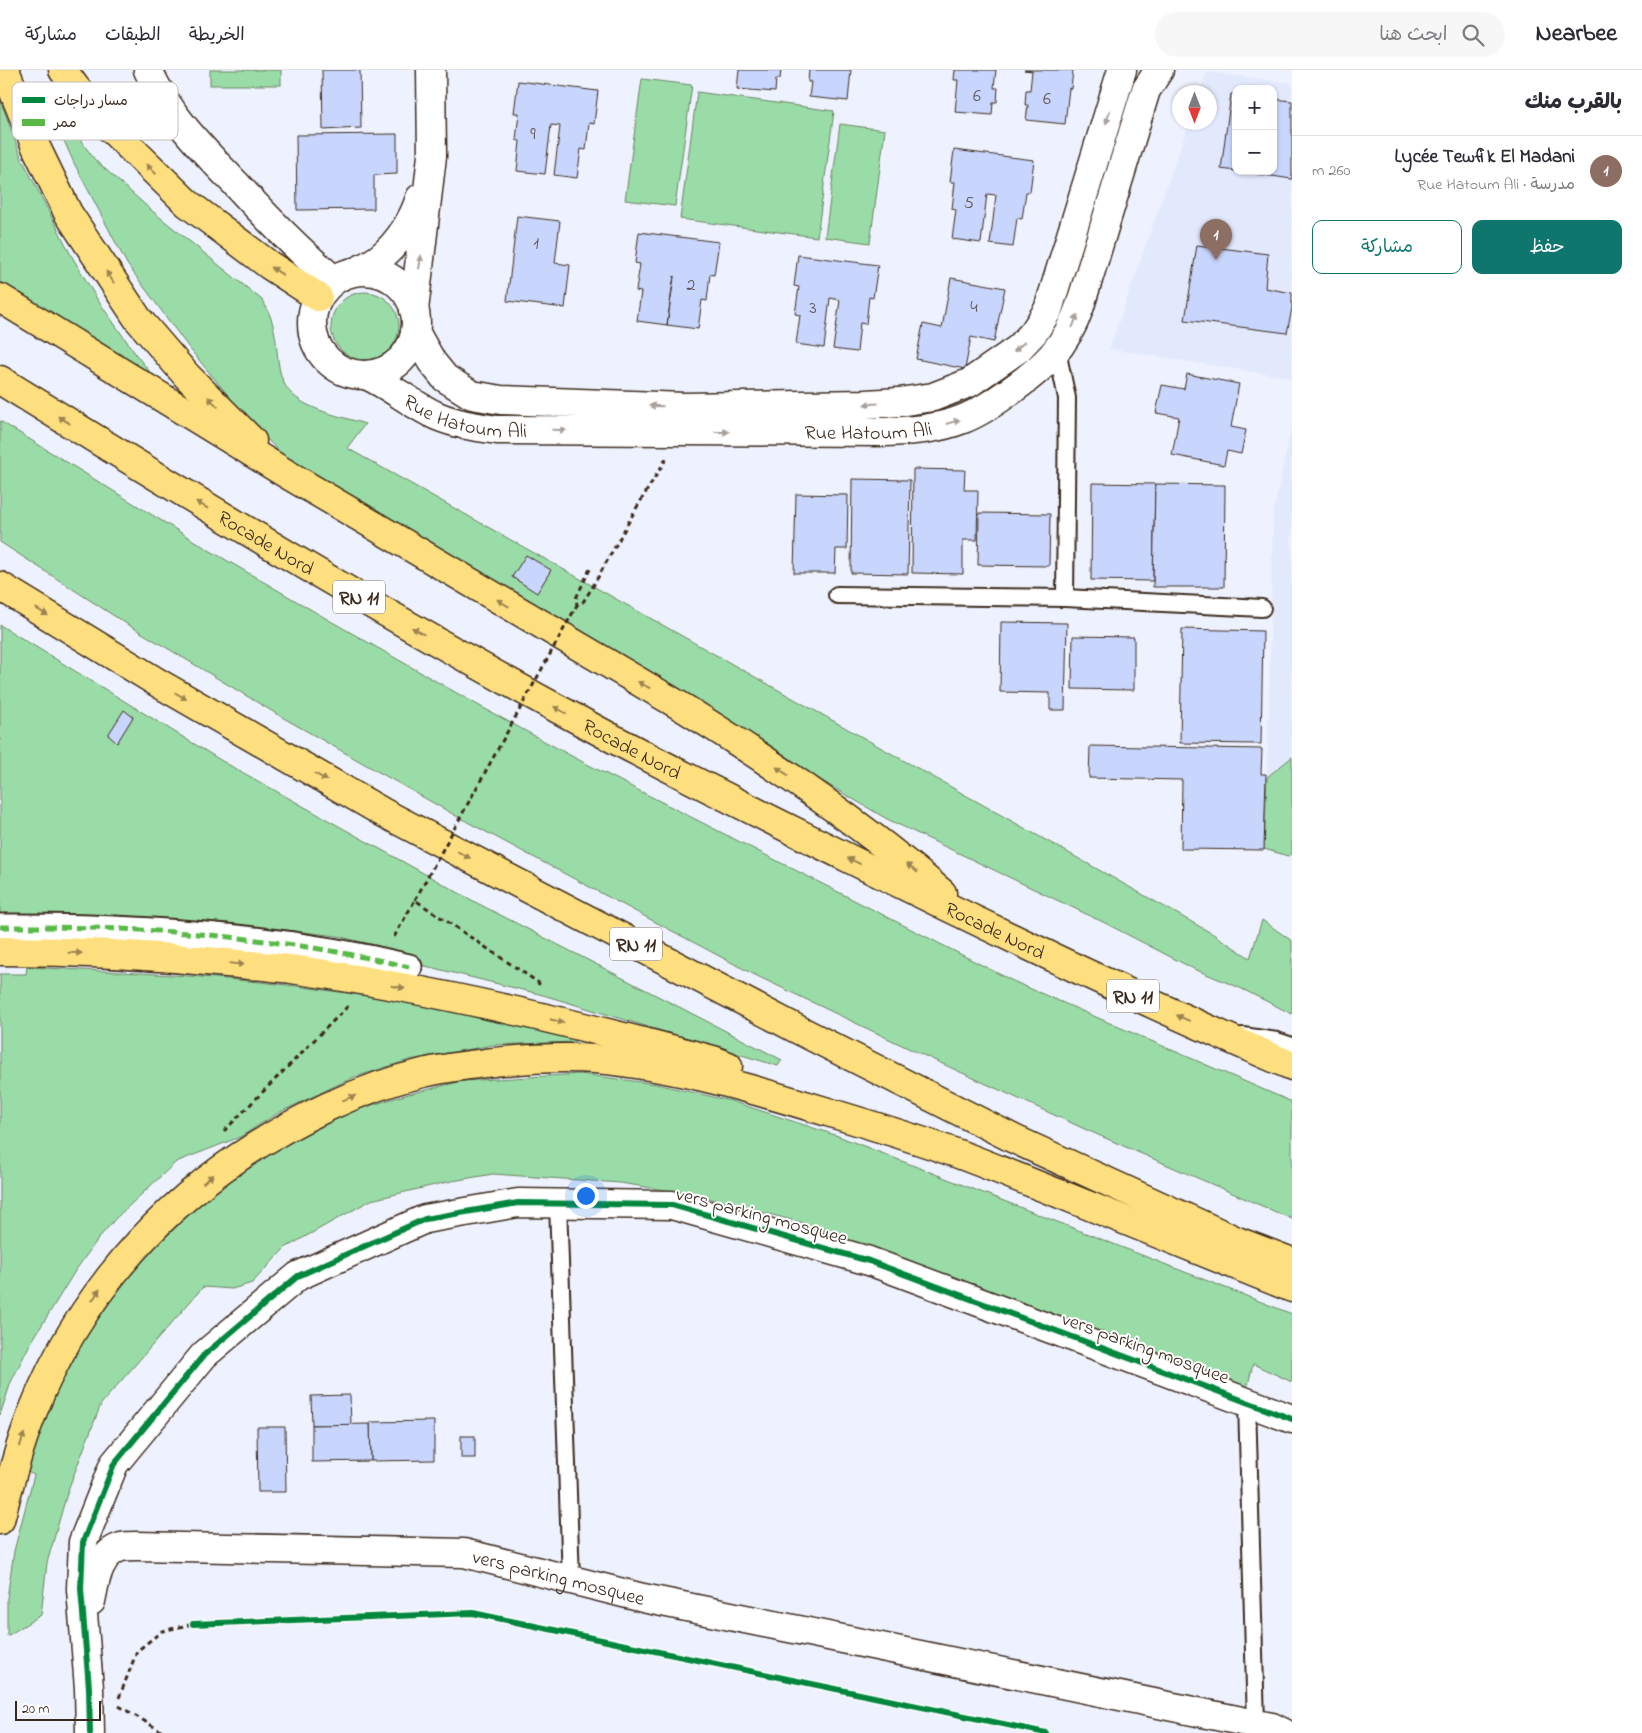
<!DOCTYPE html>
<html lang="ar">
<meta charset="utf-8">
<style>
:root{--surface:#fff;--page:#f7f7f7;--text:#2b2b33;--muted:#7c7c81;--line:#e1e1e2;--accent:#0f766e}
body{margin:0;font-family:"Indie Flower","Playpen Sans Arabic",sans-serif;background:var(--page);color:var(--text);direction:rtl}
.controls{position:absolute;right:15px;top:15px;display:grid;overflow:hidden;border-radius:10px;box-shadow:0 1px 4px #0004}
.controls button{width:45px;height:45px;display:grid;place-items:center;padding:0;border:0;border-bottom:1px solid var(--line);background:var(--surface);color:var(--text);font:25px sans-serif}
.compass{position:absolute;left:1172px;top:15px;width:45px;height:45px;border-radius:50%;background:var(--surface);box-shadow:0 1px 4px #0004;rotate:180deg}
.scale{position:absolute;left:15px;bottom:12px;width:86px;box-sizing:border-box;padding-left:5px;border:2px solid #3b2a1e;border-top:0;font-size:14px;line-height:18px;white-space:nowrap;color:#3b2a1e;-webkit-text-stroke:4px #fff;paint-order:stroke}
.you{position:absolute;left:585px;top:1125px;width:18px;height:18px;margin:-12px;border:4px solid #fff;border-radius:50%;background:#1a73e8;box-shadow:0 0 0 8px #1a73e833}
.badge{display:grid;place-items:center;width:32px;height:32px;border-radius:50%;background:var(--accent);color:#fff;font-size:16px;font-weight:700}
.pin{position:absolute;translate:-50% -41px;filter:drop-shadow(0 1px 2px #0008)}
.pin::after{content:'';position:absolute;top:26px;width:18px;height:15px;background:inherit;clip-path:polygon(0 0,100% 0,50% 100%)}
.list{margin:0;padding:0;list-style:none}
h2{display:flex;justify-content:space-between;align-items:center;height:65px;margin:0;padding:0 20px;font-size:21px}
h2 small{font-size:16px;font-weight:400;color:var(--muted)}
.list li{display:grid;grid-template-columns:32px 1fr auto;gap:15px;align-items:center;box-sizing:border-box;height:70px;padding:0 20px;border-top:1px solid var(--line)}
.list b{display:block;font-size:19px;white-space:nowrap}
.list p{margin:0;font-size:16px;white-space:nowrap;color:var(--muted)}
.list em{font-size:16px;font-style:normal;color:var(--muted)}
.actions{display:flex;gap:10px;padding:15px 20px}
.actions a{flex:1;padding:11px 0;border:1px solid var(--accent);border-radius:10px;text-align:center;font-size:18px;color:var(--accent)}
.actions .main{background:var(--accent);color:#fff}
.icon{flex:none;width:28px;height:28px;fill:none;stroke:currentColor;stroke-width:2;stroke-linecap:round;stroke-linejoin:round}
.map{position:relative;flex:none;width:1292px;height:1663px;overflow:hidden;direction:ltr}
header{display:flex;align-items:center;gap:30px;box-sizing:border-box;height:70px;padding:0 25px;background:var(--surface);border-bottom:1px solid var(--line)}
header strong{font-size:24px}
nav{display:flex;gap:28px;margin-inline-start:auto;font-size:18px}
.search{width:350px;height:45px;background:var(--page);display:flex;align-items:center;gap:12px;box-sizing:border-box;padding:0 18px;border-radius:28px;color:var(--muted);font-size:19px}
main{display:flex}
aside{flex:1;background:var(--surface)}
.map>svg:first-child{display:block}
</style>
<header>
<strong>Nearbee</strong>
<div class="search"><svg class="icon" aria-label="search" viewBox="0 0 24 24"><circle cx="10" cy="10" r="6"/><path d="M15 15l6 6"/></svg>ابحث هنا</div>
<nav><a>الخريطة</a><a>الطبقات</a><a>مشاركة</a></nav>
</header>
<main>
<aside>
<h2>بالقرب منك<small></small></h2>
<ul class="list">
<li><span class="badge" style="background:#8d6e63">1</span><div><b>Lycée Tewfik El Madani</b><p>مدرسة · Rue Hatoum Ali</p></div><em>260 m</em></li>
</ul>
<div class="actions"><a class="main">حفظ</a><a>مشاركة</a></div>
</aside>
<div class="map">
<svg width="1292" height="1663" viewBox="0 0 1292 1663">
<rect width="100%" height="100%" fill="#eef2fe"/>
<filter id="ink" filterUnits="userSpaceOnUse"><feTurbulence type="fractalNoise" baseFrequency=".02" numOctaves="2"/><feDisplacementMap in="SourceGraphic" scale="10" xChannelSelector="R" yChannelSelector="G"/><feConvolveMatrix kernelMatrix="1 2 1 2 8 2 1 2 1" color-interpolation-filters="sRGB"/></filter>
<g filter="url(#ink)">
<g fill="#e3e9fd" fill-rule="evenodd">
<path d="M1207 2 1292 13V308L1109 279 1189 53 1210 52V22H1200ZM1236 19H1273V101H1236Z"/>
<path d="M1292 355V687L1267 707 1273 444Z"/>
</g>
<g fill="#9adca7" stroke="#6a8362">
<rect x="210" y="0" width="71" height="15"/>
<path d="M642 9 692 15 675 136 625 130Z"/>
<path d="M697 22 834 41 817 167 680 149Z"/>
<path d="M47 25 95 90 151 140 262 230C273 248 275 260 277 281 278 291 279 301 283 311 294 339 339 345 365 354L347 378 1213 864 1250 888 1262 850 1292 871V944L1240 918 1194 899 1105 853 887 749 317 415 297 401 240 340 189 278 127 194 74 93 57 55Z"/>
<path d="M0 29 21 87 71 185 97 229 137 286 166 322 0 213Z"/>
<path d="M840 54 885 60 870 173 825 167Z"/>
<circle cx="365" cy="256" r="34"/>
<path d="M0 351 209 480 327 549 476 634 577 689 1015 912 1292 1032V1149L1089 1061 910 979 753 904 458 747 280 646 122 551 0 472Z"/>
<path d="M0 555 222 691 477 833 782 990 778 996 543 925 409 892 376 882 379 876 337 866 226 853 111 845 0 844Z"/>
<path d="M1292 687V784L1288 786 1264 779 1267 707Z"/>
<path d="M27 897C131 903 236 906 339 922 419 933 498 949 577 966L575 972 493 975 409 990 352 1008 278 1043 240 1067 176 1092 116 1148 98 1169 75 1201 29 1276 11 1312 0 1345V904H26Z"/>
<path d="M580 1004 656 1014 731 1031 838 1066 1292 1244V1312L1253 1294 1247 1319 807 1154 697 1125 620 1113 493 1104 452 1111 371 1130 285 1178 252 1213 232 1219 203 1217 101 1334 68 1420 47 1493 41 1545 7 1566V1528L14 1481 34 1405 25 1401 49 1335 73 1285 112 1227 142 1189 224 1112 281 1077 353 1041 405 1025 463 1011Z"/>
</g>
<g fill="#c8d5fc" stroke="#3b2a1e">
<path d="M322 0H360L361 58 323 60Z"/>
<path d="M739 0H781L780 9H776L775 22 737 19Z"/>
<path d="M809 0H851L848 31 809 27 811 12H808Z"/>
<path d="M955 0H996L994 18H998L997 32H993L992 45 955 42 958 10H954Z"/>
<path d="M1024 0H1073L1071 19 1069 18 1065 54 1026 50 1028 35H1025L1026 20H1030L1032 1Z"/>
<path d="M518 11 598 21 594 54 589 53 586 80 581 79 577 108 554 105 560 56 551 55 545 104 517 101 520 71 516 70 519 43H514Z"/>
<path d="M1231 24H1236V101L1221 99Z"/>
<path d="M1273 29 1292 31V109L1237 101H1273Z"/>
<path d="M397 64V104L374 105V139L297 140 296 65Z"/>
<path d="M954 80 1034 90 1030 122H1026L1022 149 1017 148 1013 177 990 174 996 125 987 124 981 173 952 169 956 140 952 139 955 112H950Z"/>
<path d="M517 146 560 151 555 193 570 195 565 238 507 231Z"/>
<path d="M639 162 719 172 714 205 710 204 707 231 702 230 698 259 667 255 674 206 667 255 637 251 641 222 636 221 640 194 635 193Z"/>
<path d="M1197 175 1268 184 1265 218 1292 223V238L1287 263 1185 250Z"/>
<path d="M798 185 878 195 873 228 869 227 866 254 860 253 857 282 833 279 840 230 830 228 824 278 796 274 800 245 795 244 799 217 794 216Z"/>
<path d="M951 208 1005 218 994 272 971 267 965 299 916 289 923 254 942 258Z"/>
<path d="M1187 304 1239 314 1231 357 1246 360 1241 384 1227 381 1224 395 1172 385 1179 347 1156 343 1162 315 1184 319Z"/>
<path d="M913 399 965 400 964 420H978L977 470H963V504L912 503Z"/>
<path d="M852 409 910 410 908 504 851 503Z"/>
<path d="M1092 413 1155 414 1153 511 1091 510Z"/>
<path d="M1155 414 1225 415 1224 517H1153Z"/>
<path d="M796 424 848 425 847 479H836L835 503H794Z"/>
<path d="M979 443 1050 444 1049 496 978 495Z"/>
<path d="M526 485 551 500 537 523 512 507Z"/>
<path d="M1001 552 1067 553 1065 640H1050V623L1000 622Z"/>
<path d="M1182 559 1263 561 1261 674 1180 673Z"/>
<path d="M1073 566 1134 567V620L1072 619Z"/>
<path d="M124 640 133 647 117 673 108 665Z"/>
<path d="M1090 676 1262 679 1261 704H1266L1264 780 1181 779 1182 710 1089 708Z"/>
<path d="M350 1325 351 1355H312L311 1326Z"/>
<path d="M434 1351V1390L371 1391 370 1352Z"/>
<path d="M370 1354 371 1391 312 1392V1355Z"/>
<path d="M257 1357H285L286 1422H258Z"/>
<rect x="461" y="1366" width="14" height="22"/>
</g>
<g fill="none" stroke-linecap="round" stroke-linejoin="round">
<defs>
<g id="service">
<path d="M1057 281 1067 328 1065 528"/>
<path d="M837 525 1065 528 1262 538"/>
<path d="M1243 966 1277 971 1292 976"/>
<path d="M558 1133 571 1510"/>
<path d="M1247 1332 1256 1654"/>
</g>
<path id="pedestrian" d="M0 857C137 856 275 865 409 897"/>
<g id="minor">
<path d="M148 0C168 45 202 79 236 114 267 148 299 181 334 210"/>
<path id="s1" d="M91 1531C95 1512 98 1484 121 1477 126 1476 132 1476 137 1476L464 1483 643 1528 1256 1654 1272 1657 1284 1663"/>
<path d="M90 1663 89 1618 81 1519 83 1472 114 1394 204 1285 298 1206 425 1149 518 1133 672 1135 869 1191 1292 1349"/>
</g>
<g id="tertiary">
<path d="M357 201C365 197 374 193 381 187 399 172 413 150 420 128"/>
<circle cx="364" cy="253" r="52"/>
<path d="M414 240 432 86 431 0"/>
<path d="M415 262 432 292 445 308 472 325 501 330 684 337 866 334 899 332 933 327 969 313 1018 279 1034 262 1048 240 1122 0"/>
<path id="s2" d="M366 305C391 316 412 335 437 346 456 354 476 357 497 360L885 362C911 361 938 359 963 349 979 343 992 334 1006 324 1042 299 1066 278 1080 236L1146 20 1159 0"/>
</g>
<g id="motorway">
<path d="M5 0 36 77 68 143 138 249 187 306 252 371"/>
<path d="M63 0 75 17 105 53 187 133 269 195 318 227"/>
<path d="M0 228 285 403 682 637C773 693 861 753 942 823"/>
<path id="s3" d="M0 310C192 429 385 546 584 653 670 700 758 743 846 787 993 860 1141 931 1292 996"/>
<path d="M0 516 160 614 384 743 799 960 1014 1069 1237 1171 1292 1192"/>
<path d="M0 881C76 881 151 885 227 893 251 895 275 897 298 900 438 920 576 954 713 990L728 996"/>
<path d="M0 1450C8 1420 15 1390 26 1360 64 1250 143 1151 239 1087 294 1050 359 1018 423 1003 444 998 464 996 485 993 521 989 558 986 595 989 676 996 753 1019 831 1043 871 1055 911 1067 950 1081 987 1094 1023 1110 1060 1124 1137 1155 1215 1187 1292 1218"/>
</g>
</defs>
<use href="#service" stroke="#3b2a1e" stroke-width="20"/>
<use href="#pedestrian" stroke="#3b2a1e" stroke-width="29"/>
<use href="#minor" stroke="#3b2a1e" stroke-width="31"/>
<use href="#tertiary" stroke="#3b2a1e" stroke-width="31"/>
<use href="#motorway" stroke="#3b2a1e" stroke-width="31"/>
<g stroke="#3b2a1e" stroke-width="3" stroke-dasharray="5 4" stroke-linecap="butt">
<path d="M590 499 576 528 577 535 583 532 592 518 637 437 666 389"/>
<path d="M394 867 415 830 539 913 538 917"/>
<path d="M224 1061 348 936"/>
<path d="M119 1628 137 1581 162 1561 193 1554 473 1543 1046 1663"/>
<path d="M119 1636 161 1661"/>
</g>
<use href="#service" stroke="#fff" stroke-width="16"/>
<use href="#pedestrian" stroke="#fff" stroke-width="25"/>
<use href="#minor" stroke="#fff" stroke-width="28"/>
<use href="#tertiary" stroke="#fff" stroke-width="28"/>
<use href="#motorway" stroke="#fedf80" stroke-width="28"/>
<path stroke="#3b2a1e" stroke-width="3" stroke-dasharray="5 4" stroke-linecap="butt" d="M415 830 577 535"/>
<path stroke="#58b947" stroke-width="5" stroke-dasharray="10 5" stroke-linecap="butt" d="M0 857C137 856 275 865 409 897"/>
<defs>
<g id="cycleway">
<path d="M193 1554 473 1543 1046 1663"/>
<path d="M90 1663 89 1618 81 1519 83 1472 114 1394 204 1285 298 1206 425 1149 518 1133 672 1135 869 1191 1292 1349"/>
</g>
</defs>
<use href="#cycleway" stroke="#fff" stroke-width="9"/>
<use href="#cycleway" stroke="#00873e" stroke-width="6"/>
</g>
<defs><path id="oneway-solid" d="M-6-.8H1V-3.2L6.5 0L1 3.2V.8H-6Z" transform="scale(1.25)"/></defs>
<g fill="#a79f9a">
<use href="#oneway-solid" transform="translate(1108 47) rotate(107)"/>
<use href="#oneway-solid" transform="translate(420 192) rotate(-83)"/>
<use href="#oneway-solid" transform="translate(1075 251) rotate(-69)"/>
<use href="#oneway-solid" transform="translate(1019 277) rotate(138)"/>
<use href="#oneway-solid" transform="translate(871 334) rotate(177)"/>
<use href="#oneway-solid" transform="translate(656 336) rotate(-178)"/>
<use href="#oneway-solid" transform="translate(953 352) rotate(-16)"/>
<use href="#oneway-solid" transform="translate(559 360) rotate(1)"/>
<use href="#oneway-solid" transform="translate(722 362)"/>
</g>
<g fill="#9c844f">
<use href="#oneway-solid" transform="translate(151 99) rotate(-136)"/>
<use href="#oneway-solid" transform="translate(277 201) rotate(-146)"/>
<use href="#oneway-solid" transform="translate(110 207) rotate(-123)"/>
<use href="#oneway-solid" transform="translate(213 332) rotate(-135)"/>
<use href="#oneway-solid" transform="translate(64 350) rotate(-148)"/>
<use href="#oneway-solid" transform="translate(202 435) rotate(-149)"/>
<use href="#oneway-solid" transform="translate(503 533) rotate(-149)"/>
<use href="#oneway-solid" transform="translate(42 542) rotate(31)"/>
<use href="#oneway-solid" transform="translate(418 561) rotate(-150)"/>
<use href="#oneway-solid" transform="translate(644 615) rotate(-151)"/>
<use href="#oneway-solid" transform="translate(181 626) rotate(30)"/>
<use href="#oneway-solid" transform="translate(560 640) rotate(-151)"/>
<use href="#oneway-solid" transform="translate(782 701) rotate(-146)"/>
<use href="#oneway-solid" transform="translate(321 707) rotate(30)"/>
<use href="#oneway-solid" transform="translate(464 785) rotate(28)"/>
<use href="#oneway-solid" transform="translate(854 791) rotate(-154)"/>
<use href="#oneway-solid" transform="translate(912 798) rotate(-142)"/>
<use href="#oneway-solid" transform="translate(75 883) rotate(2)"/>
<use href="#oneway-solid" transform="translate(237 894) rotate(6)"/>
<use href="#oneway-solid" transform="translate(398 917) rotate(10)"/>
<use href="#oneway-solid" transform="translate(1183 948) rotate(-156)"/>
<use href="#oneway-solid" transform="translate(557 951) rotate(13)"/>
<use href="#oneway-solid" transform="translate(349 1028) rotate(-21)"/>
<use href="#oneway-solid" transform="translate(208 1109) rotate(-39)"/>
<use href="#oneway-solid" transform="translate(96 1225) rotate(-57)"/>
<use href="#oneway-solid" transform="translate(22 1370) rotate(-72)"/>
</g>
</g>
<g text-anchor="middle" stroke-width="4" stroke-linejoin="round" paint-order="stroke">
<g font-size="18" fill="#5e5556">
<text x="977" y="31">6</text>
<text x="1047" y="34">6</text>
<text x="533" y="69">9</text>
<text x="969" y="138">5</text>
<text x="536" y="178">1</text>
<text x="691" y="220">2</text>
<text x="974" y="242">4</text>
<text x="813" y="243">3</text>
</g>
<g fill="#fff" stroke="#766a62" stroke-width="1">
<rect x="333" y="510.5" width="52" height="33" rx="4"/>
<rect x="610" y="857.5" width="52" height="33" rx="4"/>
<rect x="1107" y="909.5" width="52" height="33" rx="4"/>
</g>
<g font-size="19" font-weight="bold" fill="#3b2a1e">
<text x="359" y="534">RN 11</text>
<text x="636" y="881">RN 11</text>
<text x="1133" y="933">RN 11</text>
</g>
<g font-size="20" fill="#3b2a1e" stroke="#fff">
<text dy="7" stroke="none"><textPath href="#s2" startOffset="110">Rue Hatoum Ali</textPath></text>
<text dy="7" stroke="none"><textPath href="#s2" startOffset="515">Rue Hatoum Ali</textPath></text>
<text dy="7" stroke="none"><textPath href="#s3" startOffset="312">Rocade Nord</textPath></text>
<text dy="7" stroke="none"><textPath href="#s3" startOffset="732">Rocade Nord</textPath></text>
<text dy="7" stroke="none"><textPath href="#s3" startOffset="1138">Rocade Nord</textPath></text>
<text transform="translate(762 1145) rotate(15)" y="7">vers parking mosquee</text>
<text transform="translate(1146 1277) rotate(20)" y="7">vers parking mosquee</text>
<text dy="7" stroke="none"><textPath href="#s1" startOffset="506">vers parking mosquee</textPath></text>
</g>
</g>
<rect x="12" y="12" width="166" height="58" rx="8" fill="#fff" stroke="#c4bfbc" stroke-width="1"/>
<rect x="22" y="27" width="23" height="6" fill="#00873e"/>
<rect x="22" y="49" width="23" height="7" fill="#58b947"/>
<g font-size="14" fill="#3b2a1e">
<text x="54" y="35">مسار دراجات</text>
<text x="54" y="57">ممر</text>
</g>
</svg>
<div class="controls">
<button>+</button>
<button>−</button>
</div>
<svg class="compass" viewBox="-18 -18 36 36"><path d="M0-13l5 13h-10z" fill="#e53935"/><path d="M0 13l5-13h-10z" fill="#7c7c81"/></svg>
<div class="scale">20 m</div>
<div class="you"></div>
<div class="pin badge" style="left:1216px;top:190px;background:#8d6e63">1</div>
</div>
</main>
